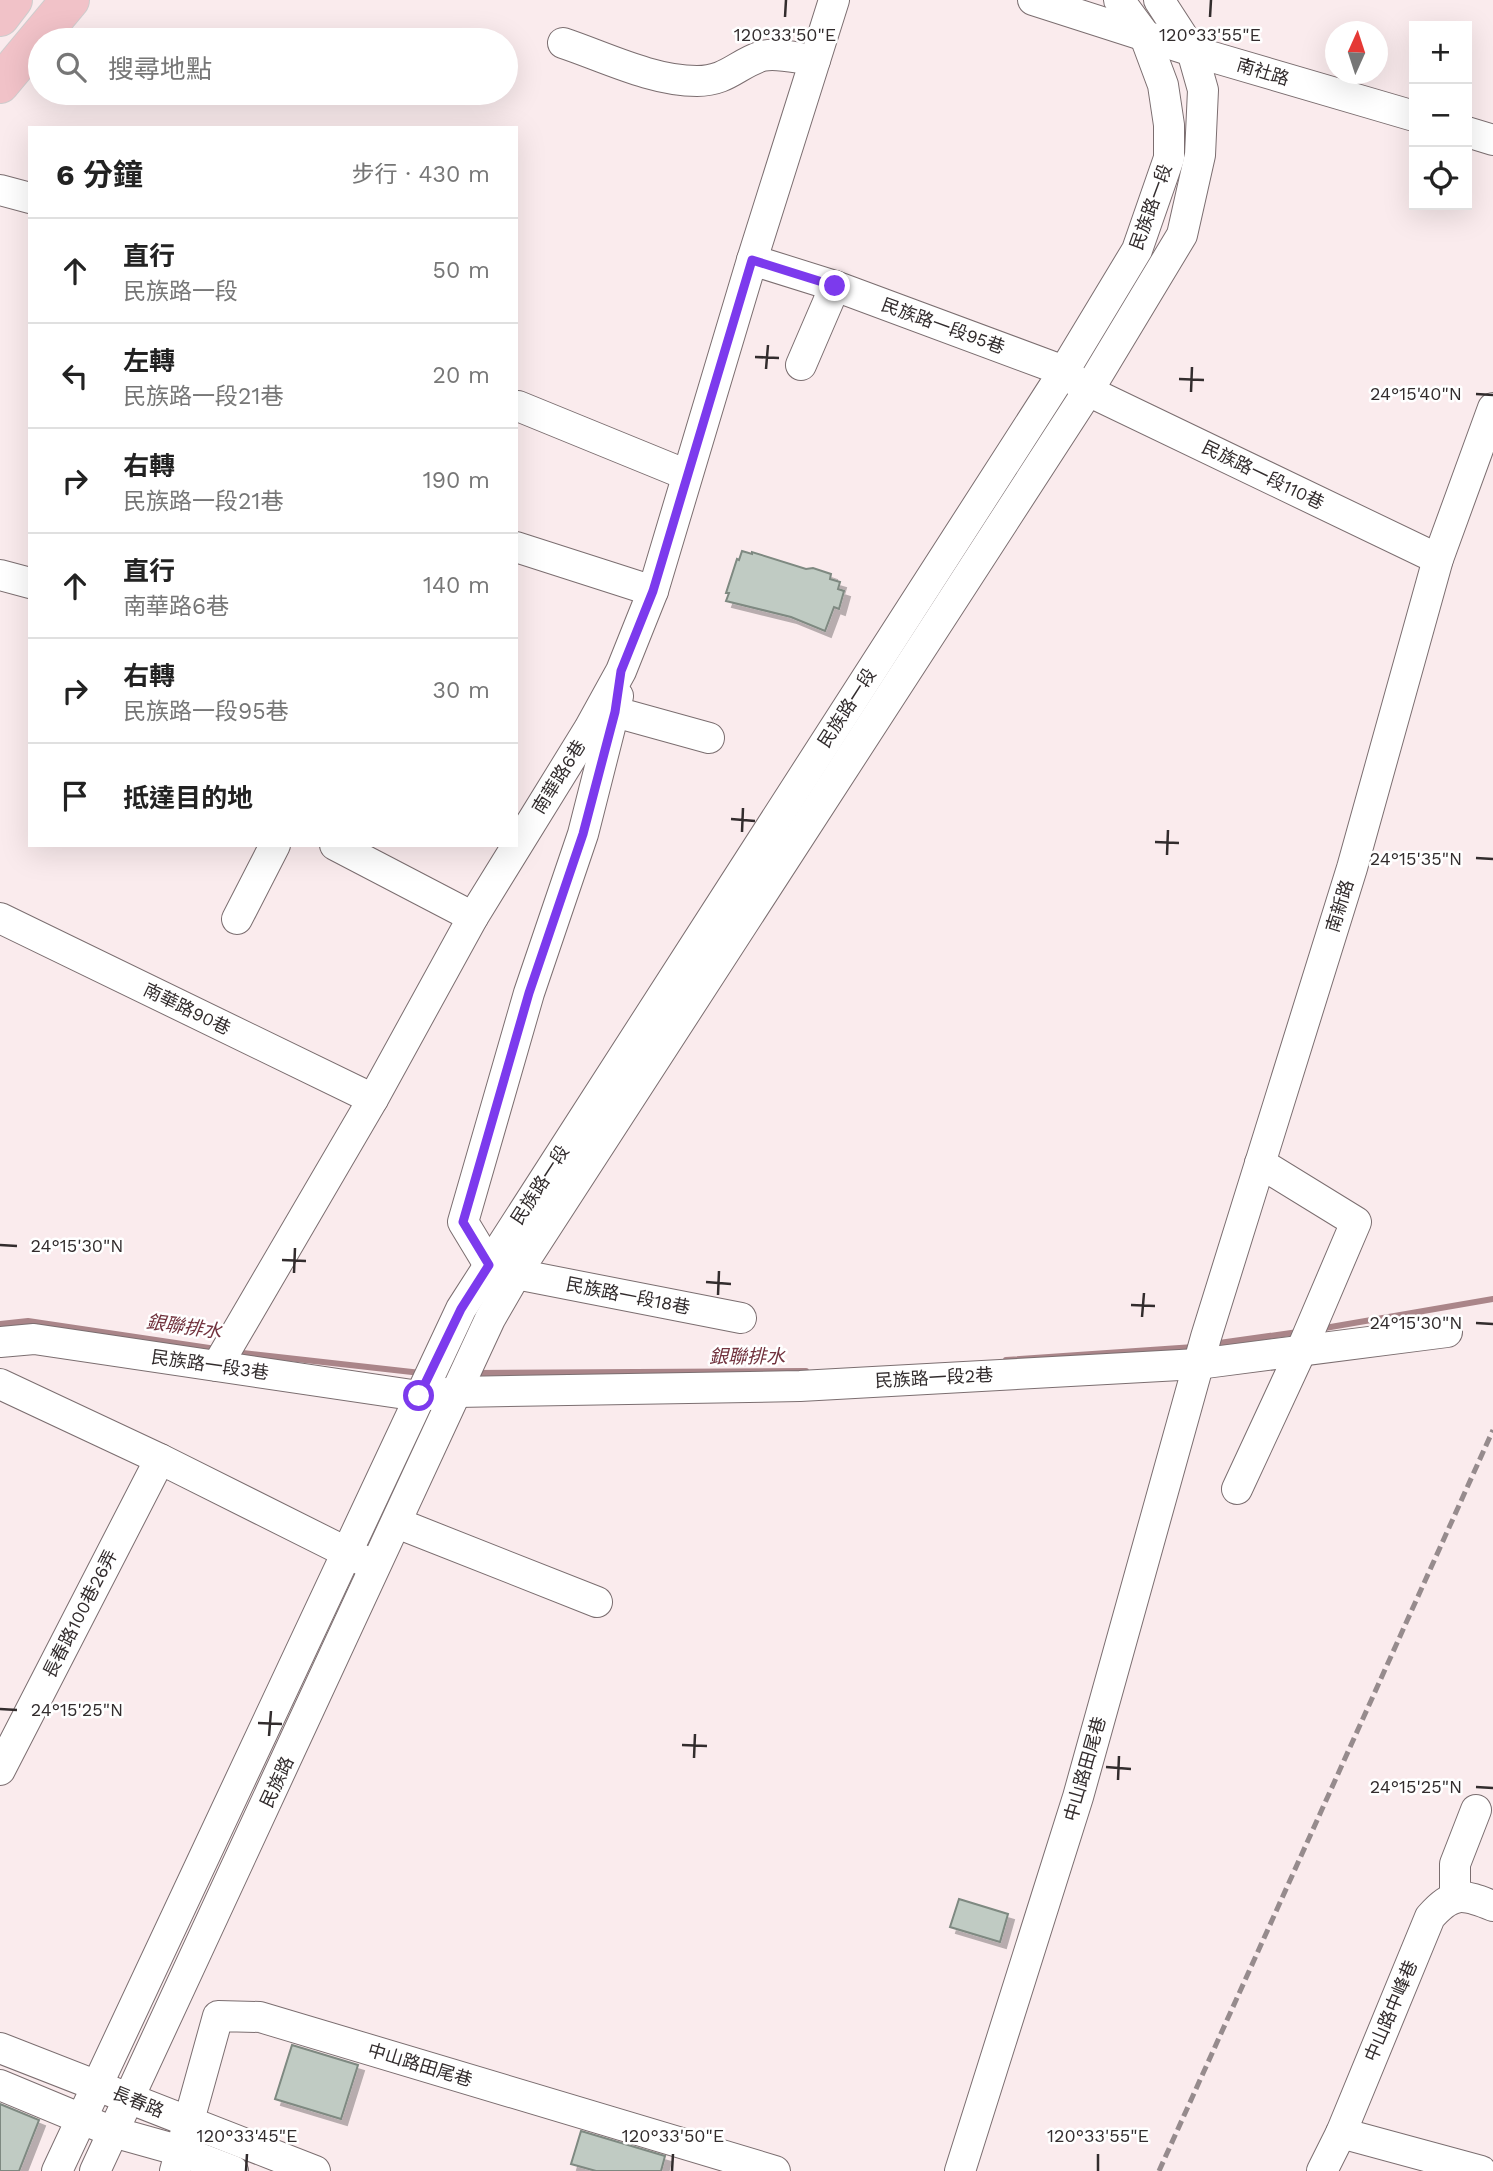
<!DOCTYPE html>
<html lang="zh-TW">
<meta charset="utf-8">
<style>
:root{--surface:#fff;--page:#f2f2f2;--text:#222;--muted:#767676;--line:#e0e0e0}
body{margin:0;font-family:"Work Sans","Noto Sans TC",sans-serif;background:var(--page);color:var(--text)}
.controls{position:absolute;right:21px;top:21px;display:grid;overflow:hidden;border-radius:0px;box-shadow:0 7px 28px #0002}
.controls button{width:63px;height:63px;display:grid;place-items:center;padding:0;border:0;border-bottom:2px solid var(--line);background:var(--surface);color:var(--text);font:35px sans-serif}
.compass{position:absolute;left:1325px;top:21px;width:63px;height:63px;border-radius:50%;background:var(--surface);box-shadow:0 7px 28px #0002;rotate:3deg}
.stop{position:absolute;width:21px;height:21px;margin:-16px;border:5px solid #7c3aed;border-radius:50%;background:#fff}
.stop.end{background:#7c3aed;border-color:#fff;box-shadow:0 2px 7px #0008}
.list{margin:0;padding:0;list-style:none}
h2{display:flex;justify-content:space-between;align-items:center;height:91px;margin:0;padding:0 28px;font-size:30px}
h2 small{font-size:23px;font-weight:400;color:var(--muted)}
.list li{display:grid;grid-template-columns:46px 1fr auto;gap:21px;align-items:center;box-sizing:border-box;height:105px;padding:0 28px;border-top:2px solid var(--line)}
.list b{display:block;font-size:26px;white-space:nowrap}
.list p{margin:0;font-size:23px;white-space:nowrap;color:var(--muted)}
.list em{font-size:23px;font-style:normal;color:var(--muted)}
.icon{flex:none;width:38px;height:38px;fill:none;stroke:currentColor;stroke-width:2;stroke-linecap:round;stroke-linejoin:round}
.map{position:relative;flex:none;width:1493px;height:2171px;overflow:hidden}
.search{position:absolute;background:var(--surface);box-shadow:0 7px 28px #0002;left:28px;top:28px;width:490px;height:77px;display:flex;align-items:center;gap:18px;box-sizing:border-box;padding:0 24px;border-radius:38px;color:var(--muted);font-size:26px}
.panel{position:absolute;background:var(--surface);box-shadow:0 7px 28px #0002;left:28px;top:126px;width:490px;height:721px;border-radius:0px}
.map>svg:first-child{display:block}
</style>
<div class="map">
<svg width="1493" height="2171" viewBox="0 0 1493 2171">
<defs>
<filter id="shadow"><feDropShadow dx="6" dy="6" stdDeviation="0" flood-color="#0004"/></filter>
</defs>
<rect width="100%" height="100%" fill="#faebed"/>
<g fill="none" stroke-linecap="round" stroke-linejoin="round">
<g stroke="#aa8589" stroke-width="6">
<path d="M0 1324 28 1321 216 1349"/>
<path d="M1319 1329 1493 1299"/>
<path d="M1212 1344 1298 1332"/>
<path d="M234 1352 421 1373"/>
<path d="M1006 1360 1194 1347"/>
<path d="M474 1373 806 1371"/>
</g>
</g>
<g fill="#c0cbc3" stroke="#7e8981" stroke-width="2" filter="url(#shadow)">
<path d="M742 551 752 554V552L806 569 813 568 831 574 830 579 840 582 838 589 844 591 839 609 834 607 825 631 791 617 726 601 729 593H726L737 559 739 560Z"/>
<path d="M959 1899 1008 1914 1000 1942 950 1927Z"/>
<path d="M292 2045 358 2065 341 2119 275 2099Z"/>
<path d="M0 2104 39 2120 19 2171H0Z"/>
<path d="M581 2131 665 2156 661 2171H596L571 2164Z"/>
</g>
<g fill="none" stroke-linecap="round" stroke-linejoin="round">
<defs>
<g id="minor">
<path d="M1033 0 1192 51 1414 116"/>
<path d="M563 43C605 57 652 81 697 81 727 81 737 64 762 56 777 52 800 59 815 60"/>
<path d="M1467 132 1493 140"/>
<path d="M0 190 30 198"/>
<path d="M752 260 835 286 1064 371 1088 391 1438 559"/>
<path d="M801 365 835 286"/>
<path d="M518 406 687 475"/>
<path d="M516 547 653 591"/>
<path d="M0 575 30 583"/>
<path d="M618 696 583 834 529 993 463 1222 489 1265 516 1274 741 1318"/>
<path d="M615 712 709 738"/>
<path d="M335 845 473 917"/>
<path d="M0 918 373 1099"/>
<path d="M237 919 275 845"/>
<path d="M0 1342 34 1339 419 1396 457 1392 800 1386 1198 1364 1447 1332"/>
<path d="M217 1366 373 1099 473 917 589 729 621 671 653 591 752 260 834 0"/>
<path d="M0 1384 160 1459 364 1561"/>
<path d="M1237 1489 1301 1351 1356 1222 1260 1163"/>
<path d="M397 1523 597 1602"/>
<path d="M0 1770 160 1459"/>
<path d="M1455 1897V1864L1476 1810"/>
<path d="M0 2048 315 2171"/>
<path d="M0 2085 113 2132 181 2151 233 2171"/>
<path d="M1341 2133 1481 2171"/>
<path d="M57 2171 461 1309 1064 371 1137 250 1169 158V125L1163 85 1144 34 1119 0"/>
<path d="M95 2171 490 1319 516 1274 1088 391 1182 235 1200 155 1203 90 1192 51 1159 0"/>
<path d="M175 2171 218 2016 260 2017 775 2171"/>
<path d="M960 2171 1078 1797 1206 1337 1352 868 1438 559 1493 408"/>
<path d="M1322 2171 1341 2133 1430 1917C1453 1891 1463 1894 1493 1906"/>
</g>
<g id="major">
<path d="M0 17 13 0"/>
<path d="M0 84 70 0"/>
</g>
</defs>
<use href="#minor" stroke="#7b6e70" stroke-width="32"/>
<use href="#major" stroke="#cecccd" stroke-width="40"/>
<use href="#minor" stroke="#fff" stroke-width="30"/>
<use href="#major" stroke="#f1c2c8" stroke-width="38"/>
<path stroke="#968b8d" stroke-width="5" stroke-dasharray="10 5" stroke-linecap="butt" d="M1159 2171 1493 1430"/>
</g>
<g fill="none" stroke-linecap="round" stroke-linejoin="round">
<path stroke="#7c3aed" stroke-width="9" d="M419 1396 461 1309 489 1265 463 1222 529 993 583 834 615 712 621 671 653 591 752 260 835 286"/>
</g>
<path fill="none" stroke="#322c2d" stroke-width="2.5" d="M785 17 786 0M1210 17 1211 0M755 357 779 358M766 369 768 345M1179 379 1204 380M1191 392 1192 367M1476 394 1493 395M731 819 755 821M742 832 743 808M1155 842 1179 843M1167 855 1168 830M1476 858 1493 859M0 1245 17 1246M282 1260 306 1261M294 1273 295 1248M706 1282 731 1284M718 1295 719 1271M1131 1305 1155 1306M1142 1317 1144 1293M1476 1323 1493 1324M0 1709 17 1710M258 1723 282 1724M269 1736 271 1711M682 1745 707 1746M694 1758 695 1734M1106 1767 1131 1769M1118 1780 1119 1756M1476 1787 1493 1788M246 2171 247 2154M672 2171 673 2154M1098 2171V2154"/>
<g text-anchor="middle" stroke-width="5" stroke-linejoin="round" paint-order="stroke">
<g font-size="18" fill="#322c2d" stroke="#fff">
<text transform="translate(1263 72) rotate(17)" y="6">南社路</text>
<text transform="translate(1151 207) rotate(-70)" y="6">民族路一段</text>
<text transform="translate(943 326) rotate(20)" y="6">民族路一段95巷</text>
<text transform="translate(1263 475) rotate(26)" y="6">民族路一段110巷</text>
<text transform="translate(847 708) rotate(-57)" y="6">民族路一段</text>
<text transform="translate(559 777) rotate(-58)" y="6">南華路6巷</text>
<text transform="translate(1340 906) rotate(-73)" y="6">南新路</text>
<text transform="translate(187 1009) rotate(26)" y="6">南華路90巷</text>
<text transform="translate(540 1185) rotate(-57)" y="6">民族路一段</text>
<text transform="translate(628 1296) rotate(11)" y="6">民族路一段18巷</text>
<text transform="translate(210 1365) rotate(8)" y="6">民族路一段3巷</text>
<text transform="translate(934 1378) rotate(-3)" y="6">民族路一段2巷</text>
<text transform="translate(80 1614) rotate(-63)" y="6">長春路100巷26弄</text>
<text transform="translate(1085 1769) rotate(-74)" y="6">中山路田尾巷</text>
<text transform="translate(277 1782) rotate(-65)" y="6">民族路</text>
<text transform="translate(1391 2011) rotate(-67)" y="6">中山路中峰巷</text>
<text transform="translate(420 2065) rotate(17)" y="6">中山路田尾巷</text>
<text transform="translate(138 2102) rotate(22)" y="6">長春路</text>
</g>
<g font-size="19" font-style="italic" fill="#71323d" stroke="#fff">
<text transform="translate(184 1326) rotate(8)" y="7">銀聯排水</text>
<text x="747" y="1363">銀聯排水</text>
</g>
</g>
<g font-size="18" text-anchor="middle" fill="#322c2d" stroke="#fff" stroke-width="5" stroke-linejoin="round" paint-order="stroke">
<text x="785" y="41">120°33'50"E</text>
<text x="1210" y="41">120°33'55"E</text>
<text x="1416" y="400">24°15'40"N</text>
<text x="1416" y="865">24°15'35"N</text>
<text x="77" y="1252">24°15'30"N</text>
<text x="1416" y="1329">24°15'30"N</text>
<text x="77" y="1716">24°15'25"N</text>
<text x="1416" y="1793">24°15'25"N</text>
<text x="247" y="2142">120°33'45"E</text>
<text x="673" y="2142">120°33'50"E</text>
<text x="1098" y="2142">120°33'55"E</text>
</g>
</svg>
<div class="controls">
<button>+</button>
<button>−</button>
<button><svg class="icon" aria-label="locate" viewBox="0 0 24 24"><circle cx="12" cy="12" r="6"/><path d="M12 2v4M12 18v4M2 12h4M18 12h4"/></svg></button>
</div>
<svg class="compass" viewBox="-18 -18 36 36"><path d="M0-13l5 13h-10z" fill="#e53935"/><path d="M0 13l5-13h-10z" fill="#767676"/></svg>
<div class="stop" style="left:419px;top:1396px"></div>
<div class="stop end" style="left:835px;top:286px"></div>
<div class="search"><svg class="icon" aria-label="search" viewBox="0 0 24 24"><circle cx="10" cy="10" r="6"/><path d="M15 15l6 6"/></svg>搜尋地點</div>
<section class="panel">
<h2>6 分鐘<small>步行 · 430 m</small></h2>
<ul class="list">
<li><svg class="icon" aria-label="ahead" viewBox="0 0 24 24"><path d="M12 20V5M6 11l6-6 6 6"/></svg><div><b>直行</b><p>民族路一段</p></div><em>50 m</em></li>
<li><svg class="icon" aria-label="left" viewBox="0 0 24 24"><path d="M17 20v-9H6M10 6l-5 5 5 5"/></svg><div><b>左轉</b><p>民族路一段21巷</p></div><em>20 m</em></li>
<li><svg class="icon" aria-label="right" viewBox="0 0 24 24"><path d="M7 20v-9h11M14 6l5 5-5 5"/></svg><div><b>右轉</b><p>民族路一段21巷</p></div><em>190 m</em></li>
<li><svg class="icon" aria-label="ahead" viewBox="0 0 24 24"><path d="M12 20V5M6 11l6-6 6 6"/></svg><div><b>直行</b><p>南華路6巷</p></div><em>140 m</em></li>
<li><svg class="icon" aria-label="right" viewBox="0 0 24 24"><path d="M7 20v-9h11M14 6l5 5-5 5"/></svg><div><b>右轉</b><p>民族路一段95巷</p></div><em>30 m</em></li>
<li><svg class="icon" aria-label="arrive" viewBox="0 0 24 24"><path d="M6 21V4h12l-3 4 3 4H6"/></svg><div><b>抵達目的地</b></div></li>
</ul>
</section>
</div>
